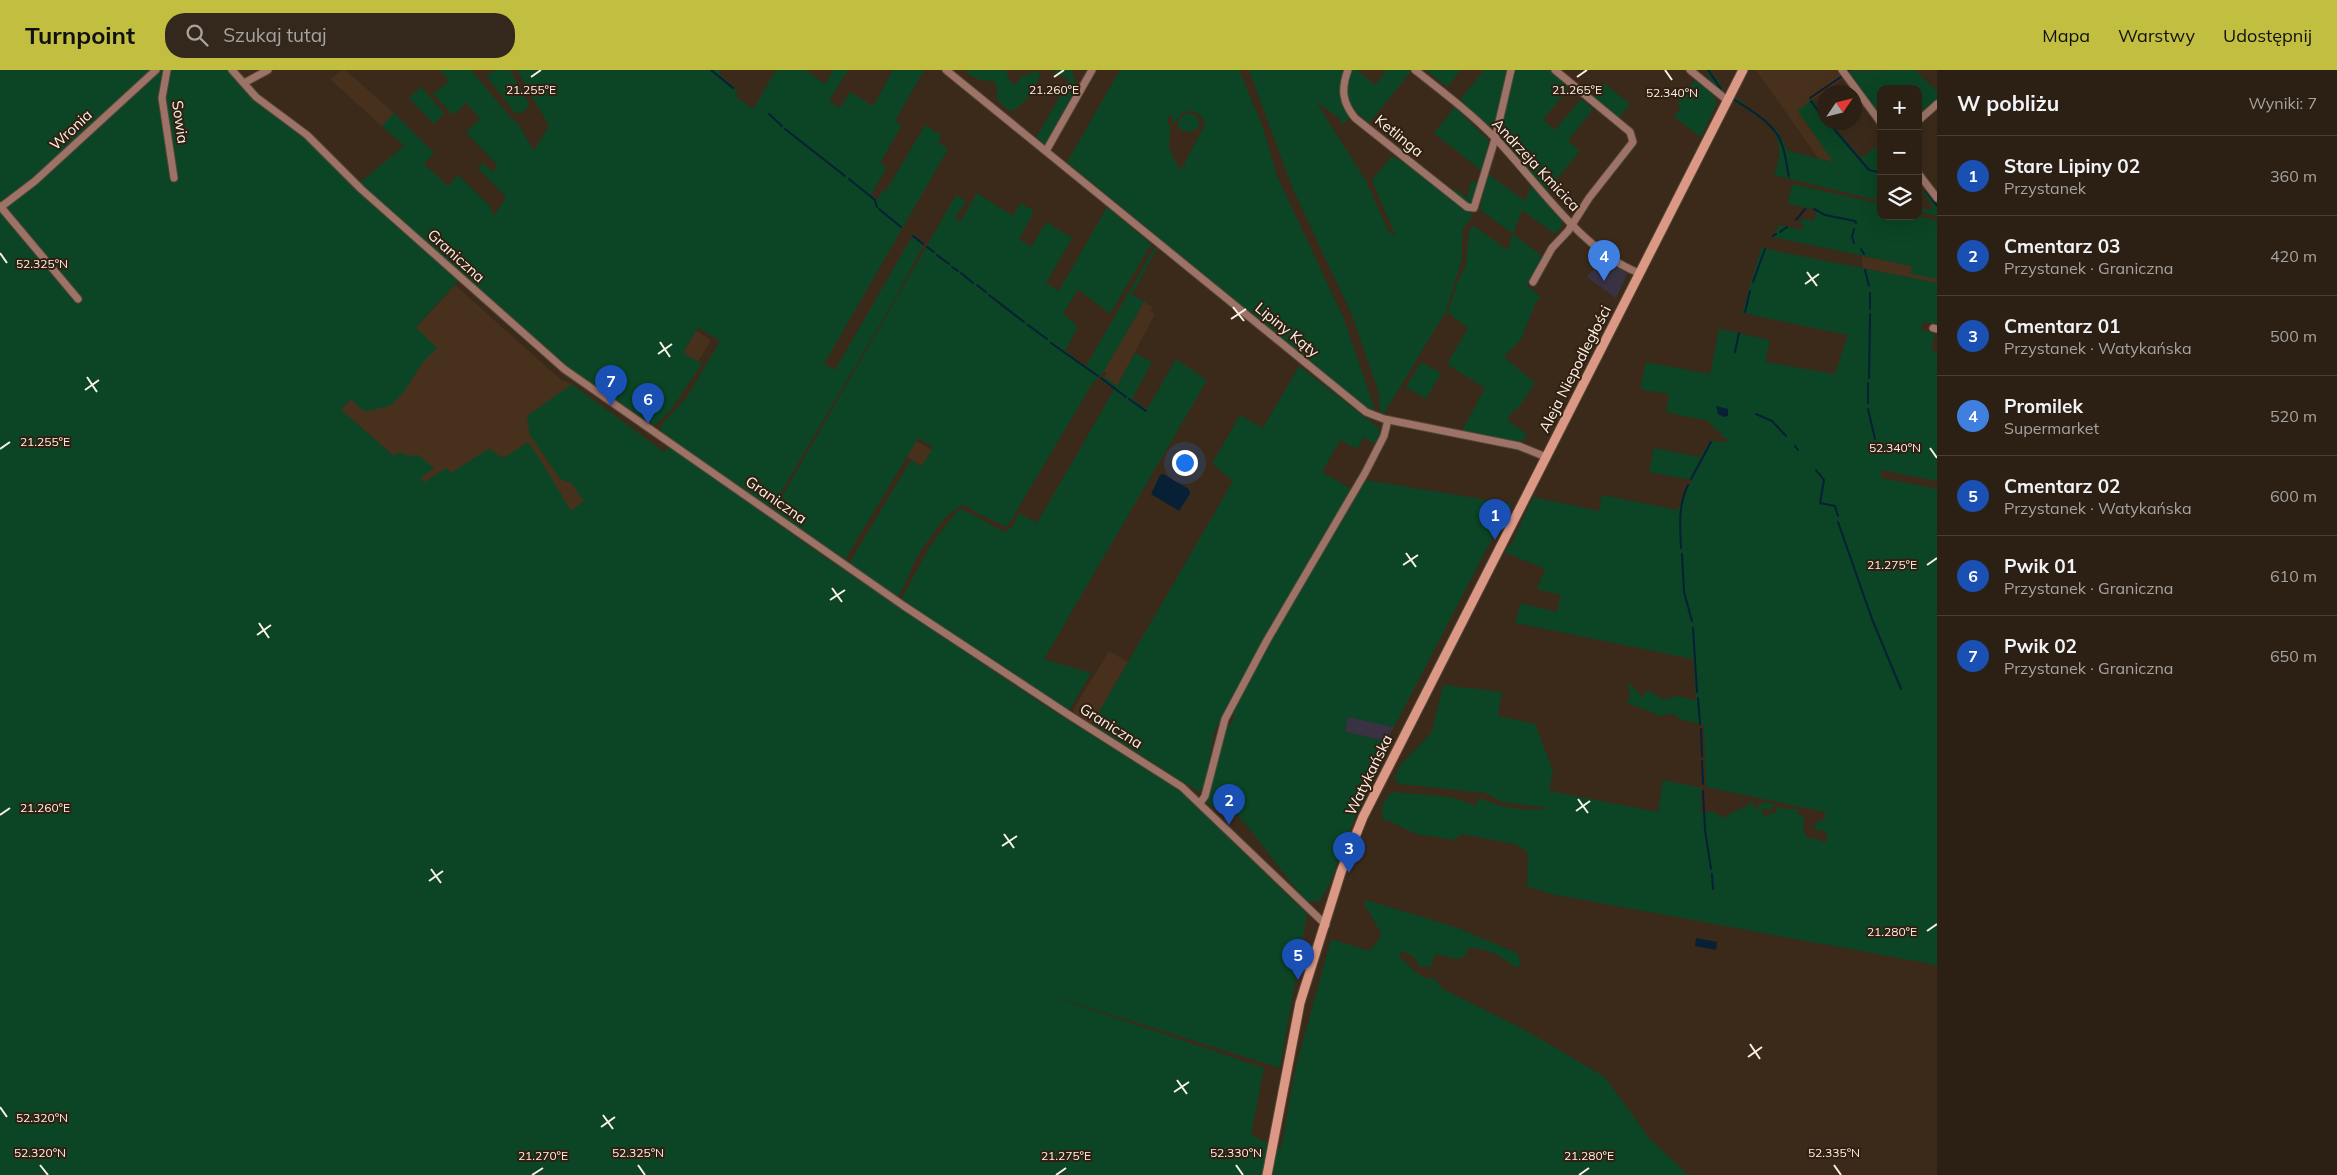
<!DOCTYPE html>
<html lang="pl">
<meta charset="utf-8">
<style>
:root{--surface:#2c2014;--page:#34281d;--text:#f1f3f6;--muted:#a6a3a0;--line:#483e34;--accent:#c1be40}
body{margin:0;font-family:Mulish,sans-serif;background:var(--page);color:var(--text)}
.controls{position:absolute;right:15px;top:15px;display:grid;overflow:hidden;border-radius:10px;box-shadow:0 5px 20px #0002}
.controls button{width:45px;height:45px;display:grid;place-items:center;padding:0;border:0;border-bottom:1px solid var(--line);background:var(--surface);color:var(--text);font:25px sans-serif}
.compass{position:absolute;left:1817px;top:15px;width:45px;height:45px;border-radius:50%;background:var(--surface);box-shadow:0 5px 20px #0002;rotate:55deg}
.you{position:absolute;left:1184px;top:392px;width:18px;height:18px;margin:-12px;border:4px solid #fff;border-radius:50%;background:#1a73e8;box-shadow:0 0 0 8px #1a73e833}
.badge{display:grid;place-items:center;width:32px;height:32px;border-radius:50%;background:var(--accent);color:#fff;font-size:16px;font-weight:700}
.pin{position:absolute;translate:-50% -41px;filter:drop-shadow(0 1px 2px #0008)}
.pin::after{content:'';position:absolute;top:26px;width:18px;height:15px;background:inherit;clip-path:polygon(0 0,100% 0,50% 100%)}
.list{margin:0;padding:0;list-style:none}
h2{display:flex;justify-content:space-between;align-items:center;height:65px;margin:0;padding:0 20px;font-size:21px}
h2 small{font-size:16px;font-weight:400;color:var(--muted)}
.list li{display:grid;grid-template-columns:32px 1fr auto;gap:15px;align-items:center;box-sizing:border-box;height:80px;padding:0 20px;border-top:1px solid var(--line)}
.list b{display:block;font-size:19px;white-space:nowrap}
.list p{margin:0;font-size:16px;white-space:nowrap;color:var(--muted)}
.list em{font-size:16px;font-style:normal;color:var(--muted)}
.icon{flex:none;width:28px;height:28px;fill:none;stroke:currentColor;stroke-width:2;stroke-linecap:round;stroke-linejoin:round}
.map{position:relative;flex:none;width:1937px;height:1105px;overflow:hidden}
header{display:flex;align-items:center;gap:30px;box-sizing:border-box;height:70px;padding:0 25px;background:var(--accent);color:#111}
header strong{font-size:24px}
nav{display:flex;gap:28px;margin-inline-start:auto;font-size:18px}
.search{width:350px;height:45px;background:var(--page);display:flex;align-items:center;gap:12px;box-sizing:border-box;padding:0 18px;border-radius:20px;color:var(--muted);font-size:19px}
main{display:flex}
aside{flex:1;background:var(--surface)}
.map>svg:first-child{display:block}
</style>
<header>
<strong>Turnpoint</strong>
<div class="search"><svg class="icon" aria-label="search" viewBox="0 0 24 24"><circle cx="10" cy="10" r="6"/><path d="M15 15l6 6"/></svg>Szukaj tutaj</div>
<nav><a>Mapa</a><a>Warstwy</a><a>Udostępnij</a></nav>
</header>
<main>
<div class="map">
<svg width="1937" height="1105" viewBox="0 0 1937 1105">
<rect width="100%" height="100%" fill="#3b2a1a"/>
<g fill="#383243">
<path d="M1604 186 1627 204 1616 228 1587 207Z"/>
<path d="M1348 646 1394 657 1386 671 1345 662Z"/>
</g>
<g fill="#48311c">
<path d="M342 0H345L394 43 382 56 330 9Z"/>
<path d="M1756 0H1837L1843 8 1798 41 1834 92 1819 89Z"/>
<path d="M1862 186 1937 201V213L1863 198Z"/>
<path d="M455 215 561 310 572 314 664 382 537 510 341 340Z"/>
<path d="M1144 232 1153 237 1150 241 1155 244 1117 316 1104 307 1107 303 1104 301Z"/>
<path d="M696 261 711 270 698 292 683 283Z"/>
<path d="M916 371 932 380 922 396 907 387Z"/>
<path d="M1109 581 1128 592 1091 655 1075 645 1073 640Z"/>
</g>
<g fill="#0b4525" fill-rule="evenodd">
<path d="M0 0H227L251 26 305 67 353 117 459 210 416 257 437 278 423 292 403 323 390 336 367 341 362 340 351 329 341 340 394 386 400 382 408 386 418 385 434 398 420 408 425 412 446 398 451 403 490 378 497 385 505 387 528 372 540 389 571 441 584 431 571 413 562 410 557 405 530 365 527 346 572 314 664 382 670 377 826 488 1044 635 1180 720 1307 844 1280 998 1037 921 1264 998 1251 1065 1281 1079 1296 996 1331 869 1370 881 1380 868 1381 862C1374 853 1372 843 1364 836L1366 830 1455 857 1517 883 1521 894 1516 898C1502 886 1486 877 1468 878L1465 886 1458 889 1435 884 1431 897 1418 896 1416 888 1402 881 1398 886C1410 894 1419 911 1434 908L1443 919 1523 959 1605 1007 1649 1068 1688 1105H0Z"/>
<path d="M440 0H471L511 48 517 52 534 81 549 56 517 0H721L719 4 738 21 735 26 753 39 776 0H805L825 14 833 0H848L829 31 840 38 850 22 873 36 893 0H924L895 51 902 55 880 93 887 97 871 125 877 130 883 120 886 121 925 55 942 66 938 72 948 79 824 294 835 300 913 165 924 174 893 232 771 439 663 364 660 359 662 354 687 327 720 271 698 257 683 283 702 294 670 341 655 355 632 343 567 297 358 114 404 76 382 56 394 43 434 83 424 94 448 116 458 105 489 135 494 146 506 127 478 98 483 93 492 102 498 96 466 62 480 49 467 33 453 45 433 24 449 11Z"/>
<path d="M496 0H510L529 34 527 39 520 43H515L486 6Z"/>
<path d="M967 0H1008L1006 2 1011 13 1016 14 1021 7 1037 1 1040 4C1037 18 1023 38 1009 41L997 30V15L994 11 980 10 968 4Z"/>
<path d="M1052 0H1073L1072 4C1085 18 1055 59 1046 74H1044L1036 68 1069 10Z"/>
<path d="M1120 0H1239L1263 58 1277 106 1343 247 1375 340 1362 336 1067 92ZM1190 40 1201 45 1205 55 1185 92V96L1179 99 1169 78 1170 57 1167 51 1171 43 1173 54 1181 44Z"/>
<path d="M1249 0H1341L1345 2C1338 20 1340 31 1352 47L1342 54 1338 47 1316 32 1366 111 1388 161 1396 167 1372 110 1392 86 1409 95 1471 142V148L1462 160V189L1446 241 1383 345 1380 343 1379 323 1352 245 1293 119Z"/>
<path d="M1352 0H1357L1375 15 1385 3 1382 0H1412L1369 53C1349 35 1340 27 1352 0Z"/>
<path d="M1426 0H1461L1447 17Z"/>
<path d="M1481 0H1509L1496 55 1492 60 1464 35 1461 28 1483 2Z"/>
<path d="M1514 0H1553L1568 19 1543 50 1555 60 1581 29 1593 39 1568 71 1580 81 1546 122C1536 110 1503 77 1501 64 1497 49 1510 16 1514 0Z"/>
<path d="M1706 0H1710L1724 19 1722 21 1712 12Z"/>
<path d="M1915 0 1937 21V33L1918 48V19H1881V50L1847 1Z"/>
<path d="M1695 10 1713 25 1717 33 1701 67 1674 47 1681 37 1677 33Z"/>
<path d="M1604 13 1630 34 1619 48 1593 27Z"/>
<path d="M421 17 444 43 434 54 409 28Z"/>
<path d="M1735 27 1777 60 1788 81 1833 92 1798 41 1812 29 1824 44V52L1831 53 1861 88 1881 73V131L1774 105C1791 61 1764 52 1733 30Z"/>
<path d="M1455 37 1489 71 1482 101 1434 63Z"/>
<path d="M1187 43 1193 44 1198 49 1199 57C1194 62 1183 64 1178 57V50Z"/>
<path d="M1488 104 1525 131 1531 116 1562 150 1561 157 1555 164 1522 140 1513 164 1542 186 1536 202 1527 216 1541 227 1536 232 1521 269 1504 287 1535 313 1517 340 1514 339 1507 350 1527 364 1521 373 1462 361 1485 318 1447 294 1468 258 1448 243 1457 213 1466 195 1469 160 1474 156 1507 180 1513 164 1480 139Z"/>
<path d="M1471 111 1479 113 1472 134 1469 135 1450 121 1456 119 1467 128Z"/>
<path d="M1792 114 1881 134V146H1918L1937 151V209L1911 204 1912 196 1772 167 1780 155 1802 160 1804 155 1799 154 1803 149 1814 151 1816 143 1813 139 1788 134Z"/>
<path d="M1928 119 1937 131V146L1918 141V137L1930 140 1933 137 1923 123Z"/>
<path d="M977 123 1013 146 1021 133 1034 141 1019 169 1031 177 1046 152 1072 168 1046 213 1059 221 1107 137 1151 174 1110 244 1078 219 1063 244 1076 254 1077 259 1065 281 1086 296 1155 177 1157 179 1132 224 1144 232 1104 301 1092 314 1007 457 977 443 965 435C948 437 925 475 916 489 909 502 906 516 897 528L848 495 911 390 922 396 933 377 918 368 844 491 773 442 956 125 966 131 955 148 960 152Z"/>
<path d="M1761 178 1937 213V254L1923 252 1921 260 1935 263 1931 280 1937 282V411L1882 400 1880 408 1937 419V895L1551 824 1527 816 1528 782 1515 774 1461 764 1455 770 1416 764 1389 751 1383 750C1380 738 1383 730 1392 722L1451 727 1476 736 1479 728C1503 738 1525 742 1551 738L1503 732 1485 723 1400 714 1394 709 1401 694 1432 662 1443 615 1502 622 1498 646 1535 654 1553 701 1549 721 1658 742 1663 710 1701 718V745C1710 737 1717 745 1727 748V745L1747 736 1750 732 1754 733 1753 737 1756 740 1759 735 1767 732 1775 735 1770 740 1764 738 1762 742 1764 746 1777 742 1775 739 1779 737 1782 739H1797L1800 742 1796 743 1804 748 1803 760 1807 768 1817 769 1826 773 1827 764 1822 760H1815L1816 753 1825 749V742L1706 717 1704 655 1682 650 1672 643 1660 646 1626 632 1631 626 1627 616 1631 614 1642 628 1648 620 1664 630 1676 626 1696 630 1693 589 1515 553 1521 533 1557 542 1561 525 1537 519 1545 499 1504 482 1512 473 1533 427 1599 441 1602 425 1678 440 1687 414 1690 415 1692 410 1649 402 1654 378 1700 387 1711 370 1726 373 1728 369 1720 366 1722 362 1717 361 1708 351 1666 342 1669 324 1640 319 1646 292 1710 304 1719 259 1770 270 1765 292 1835 304 1848 265 1742 243Z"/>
<path d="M1135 283 1152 292 1132 329 1147 339 1176 289 1207 310 1044 589 1091 603 1070 639 1067 640 901 530 930 476 957 441 962 439 1004 462 1012 457 1019 443 1037 453 1114 320 1100 309 1103 306 1117 316Z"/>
<path d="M1421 292 1441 303 1426 329 1406 317Z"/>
<path d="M1299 296 1380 359 1379 367 1376 375 1364 367 1357 379 1340 370 1322 402 1351 419 1214 662 1205 717 1199 722 1092 654 1233 411 1215 396 1213 392 1240 345 1263 358Z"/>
<path d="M1365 410 1512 434 1497 459 1394 657 1348 647 1345 662 1386 671 1380 684 1385 685 1354 750 1330 813 1320 831 1307 832C1282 803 1261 771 1235 742L1225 744 1207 733 1223 661 1233 651 1235 637 1256 596Z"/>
</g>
<g fill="#082035">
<path d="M1716 336 1728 339V346L1724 347 1718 344Z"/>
<path d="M1163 404 1189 419 1190 424 1179 441 1151 424 1160 405Z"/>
<path d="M1696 868 1717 872 1716 880 1695 876Z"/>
</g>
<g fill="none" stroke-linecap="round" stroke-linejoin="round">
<g stroke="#082035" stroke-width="2">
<path d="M711 0 733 18"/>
<path d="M1708 0 1721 19"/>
<path d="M1848 1 1849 0"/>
<path d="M1810 28 1841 7"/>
<path d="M1735 30C1751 41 1774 53 1781 72 1786 83 1786 95 1789 106"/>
<path d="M1811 31 1824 49"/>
<path d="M769 44 782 56"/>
<path d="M1828 52 1869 100 1881 103"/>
<path d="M785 59 845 106"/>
<path d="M849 109 875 130 877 137"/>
<path d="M1918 113 1922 116"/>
<path d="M1926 121 1937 136"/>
<path d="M879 139 901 157"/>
<path d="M1814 139 1825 145 1855 151 1856 153"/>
<path d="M1796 150 1805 139"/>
<path d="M1780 162 1787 157"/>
<path d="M913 166 923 174"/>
<path d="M1773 166 1776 164"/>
<path d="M1854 173 1852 167 1854 159"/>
<path d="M927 177 934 182"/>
<path d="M1861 179 1864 184"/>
<path d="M937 185 949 194"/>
<path d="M952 197 958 201"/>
<path d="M1865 200 1869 216"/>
<path d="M961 203 973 213"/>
<path d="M1753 212 1765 179"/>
<path d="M977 215 986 222"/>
<path d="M989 225 1024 252"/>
<path d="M1870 239V223"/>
<path d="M1745 242 1750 221"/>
<path d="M1028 255 1047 269"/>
<path d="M1051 273 1098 306"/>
<path d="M1735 282 1739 263"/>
<path d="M1101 308 1126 327"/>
<path d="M1869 308 1870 244"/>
<path d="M1129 329 1146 341"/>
<path d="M1868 333V313"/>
<path d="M1868 339 1875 369"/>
<path d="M1756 344 1772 351 1786 366"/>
<path d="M1795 376 1798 380"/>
<path d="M1816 400 1824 410 1820 433 1835 436 1838 446"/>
<path d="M1691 409 1711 372"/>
<path d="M1838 452 1872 549 1901 619"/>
<path d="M1681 478C1680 455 1678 436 1688 415"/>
<path d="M1682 484 1684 522 1692 551"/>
<path d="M1693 558 1697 622"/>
<path d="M1698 628 1700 654"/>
<path d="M1701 659 1702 686"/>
<path d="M1702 691 1703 714"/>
<path d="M1703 721 1705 760 1711 799"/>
<path d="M1712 804 1713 819"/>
</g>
<defs>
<g id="street">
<path d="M167 0 162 28 174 108"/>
<path d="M232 0 256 27 307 65 361 119 564 299 904 536 1069 645 1182 717 1326 855"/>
<path d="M946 0 1366 342 1384 349 1519 376 1546 387"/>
<path d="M1348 0C1341 19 1342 32 1355 48L1467 137 1474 138 1495 69 1511 0"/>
<path d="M1415 0C1443 22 1472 44 1496 69 1538 113 1582 181 1639 203"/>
<path d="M1690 0 1728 31"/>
<path d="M1842 0 1881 53"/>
<path d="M244 13 268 0"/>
<path d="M1918 51 1937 34"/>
<path d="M1046 81 1092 0"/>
<path d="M1918 103 1937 128"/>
<path d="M0 136 78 229"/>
<path d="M1 137 35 111 156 0"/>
<path d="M1533 212 1552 178 1568 161 1589 128 1633 72 1630 62 1555 0"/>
<path d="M1933 258 1937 259"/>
<path d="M1200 733 1205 726 1225 649 1266 572 1365 403 1384 366 1388 350"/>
</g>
<path id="secondary" d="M1267 1105 1300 933 1341 802 1363 747 1743 0"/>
</defs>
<use href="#street" stroke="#564637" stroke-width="9"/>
<use href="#secondary" stroke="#564637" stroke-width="11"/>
<use href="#street" stroke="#9c7366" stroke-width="7"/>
<use href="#secondary" stroke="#db9985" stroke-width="9"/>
</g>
<path fill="none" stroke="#fcf1e7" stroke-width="2" d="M1665 0 1672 10M531 7 541 0M1054 7 1064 0M1577 7 1587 0M0 183 7 193M1807 202 1817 216M1805 214 1819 204M1233 237 1244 251M1231 249 1246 239M660 272 670 287M658 284 672 274M87 307 97 322M85 320 99 310M1930 378 1937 388M0 379 10 372M1406 483 1416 497M1403 495 1418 485M1927 495 1937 488M832 518 842 532M830 530 845 520M259 553 269 568M257 565 271 555M1578 729 1588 743M1576 741 1590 731M0 745 10 738M1004 764 1014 778M1002 776 1017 766M431 799 441 813M429 811 443 801M1927 861 1937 854M1750 974 1760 989M1748 987 1762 977M1177 1010 1187 1024M1174 1022 1189 1012M0 1037 7 1047M603 1045 613 1059M601 1057 615 1047M40 1095 48 1105M638 1095 645 1105M1236 1095 1243 1105M1834 1095 1841 1105M532 1105 543 1098M1056 1105 1066 1098M1579 1105 1589 1098"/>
<g text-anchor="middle" stroke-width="4" stroke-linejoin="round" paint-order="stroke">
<g font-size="15" fill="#fcf1e7" stroke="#312011">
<text transform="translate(180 52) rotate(82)" y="5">Sowia</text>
<text transform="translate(71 60) rotate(-43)" y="5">Wronia</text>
<text transform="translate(1399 66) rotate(39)" y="5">Ketlinga</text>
<text transform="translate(1536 95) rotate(47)" y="5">Andrzeja Kmicica</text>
<text transform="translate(456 186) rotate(42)" y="5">Graniczna</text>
<text transform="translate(1287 260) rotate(39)" y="5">Lipiny Kąty</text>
<text transform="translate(1575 299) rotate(-63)" y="5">Aleja Niepodległości</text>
<text transform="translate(776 430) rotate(35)" y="5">Graniczna</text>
<text transform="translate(1111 656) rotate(32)" y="5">Graniczna</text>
<text transform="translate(1369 705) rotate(-64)" y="5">Watykańska</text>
</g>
</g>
<g font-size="12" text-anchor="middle" fill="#fcf1e7" stroke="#312011" stroke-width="4" stroke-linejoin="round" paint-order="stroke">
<text x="531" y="24">21.255°E</text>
<text x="1054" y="24">21.260°E</text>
<text x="1577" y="24">21.265°E</text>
<text x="1672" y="27">52.340°N</text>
<text x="42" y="198">52.325°N</text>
<text x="45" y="376">21.255°E</text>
<text x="1895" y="382">52.340°N</text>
<text x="1892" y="499">21.275°E</text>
<text x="45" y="742">21.260°E</text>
<text x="1892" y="866">21.280°E</text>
<text x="42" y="1052">52.320°N</text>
<text x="40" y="1087">52.320°N</text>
<text x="638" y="1087">52.325°N</text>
<text x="1236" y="1087">52.330°N</text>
<text x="1834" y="1087">52.335°N</text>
<text x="543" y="1090">21.270°E</text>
<text x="1066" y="1090">21.275°E</text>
<text x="1589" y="1090">21.280°E</text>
</g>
</svg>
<div class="controls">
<button>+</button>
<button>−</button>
<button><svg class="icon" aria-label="layers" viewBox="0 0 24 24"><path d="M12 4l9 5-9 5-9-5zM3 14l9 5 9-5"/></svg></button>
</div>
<svg class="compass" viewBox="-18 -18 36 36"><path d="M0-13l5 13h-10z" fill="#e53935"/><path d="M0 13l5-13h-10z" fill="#a6a3a0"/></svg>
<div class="you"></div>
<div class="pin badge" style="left:1495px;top:470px;background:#1a4fb4">1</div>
<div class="pin badge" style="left:1229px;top:755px;background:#1a4fb4">2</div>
<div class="pin badge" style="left:1349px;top:803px;background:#1a4fb4">3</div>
<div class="pin badge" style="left:1604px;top:211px;background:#3f7fe0">4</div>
<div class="pin badge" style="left:1298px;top:910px;background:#1a4fb4">5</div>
<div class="pin badge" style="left:648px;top:354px;background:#1a4fb4">6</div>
<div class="pin badge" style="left:611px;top:336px;background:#1a4fb4">7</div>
</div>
<aside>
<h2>W pobliżu<small>Wyniki: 7</small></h2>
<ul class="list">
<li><span class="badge" style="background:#1a4fb4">1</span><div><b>Stare Lipiny 02</b><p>Przystanek</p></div><em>360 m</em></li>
<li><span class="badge" style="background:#1a4fb4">2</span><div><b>Cmentarz 03</b><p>Przystanek · Graniczna</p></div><em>420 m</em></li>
<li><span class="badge" style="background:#1a4fb4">3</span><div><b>Cmentarz 01</b><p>Przystanek · Watykańska</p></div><em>500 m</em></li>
<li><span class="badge" style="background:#3f7fe0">4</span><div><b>Promilek</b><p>Supermarket</p></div><em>520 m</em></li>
<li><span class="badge" style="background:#1a4fb4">5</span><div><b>Cmentarz 02</b><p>Przystanek · Watykańska</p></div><em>600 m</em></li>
<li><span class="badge" style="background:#1a4fb4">6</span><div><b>Pwik 01</b><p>Przystanek · Graniczna</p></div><em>610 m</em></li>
<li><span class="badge" style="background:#1a4fb4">7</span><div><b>Pwik 02</b><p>Przystanek · Graniczna</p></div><em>650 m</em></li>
</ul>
</aside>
</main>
